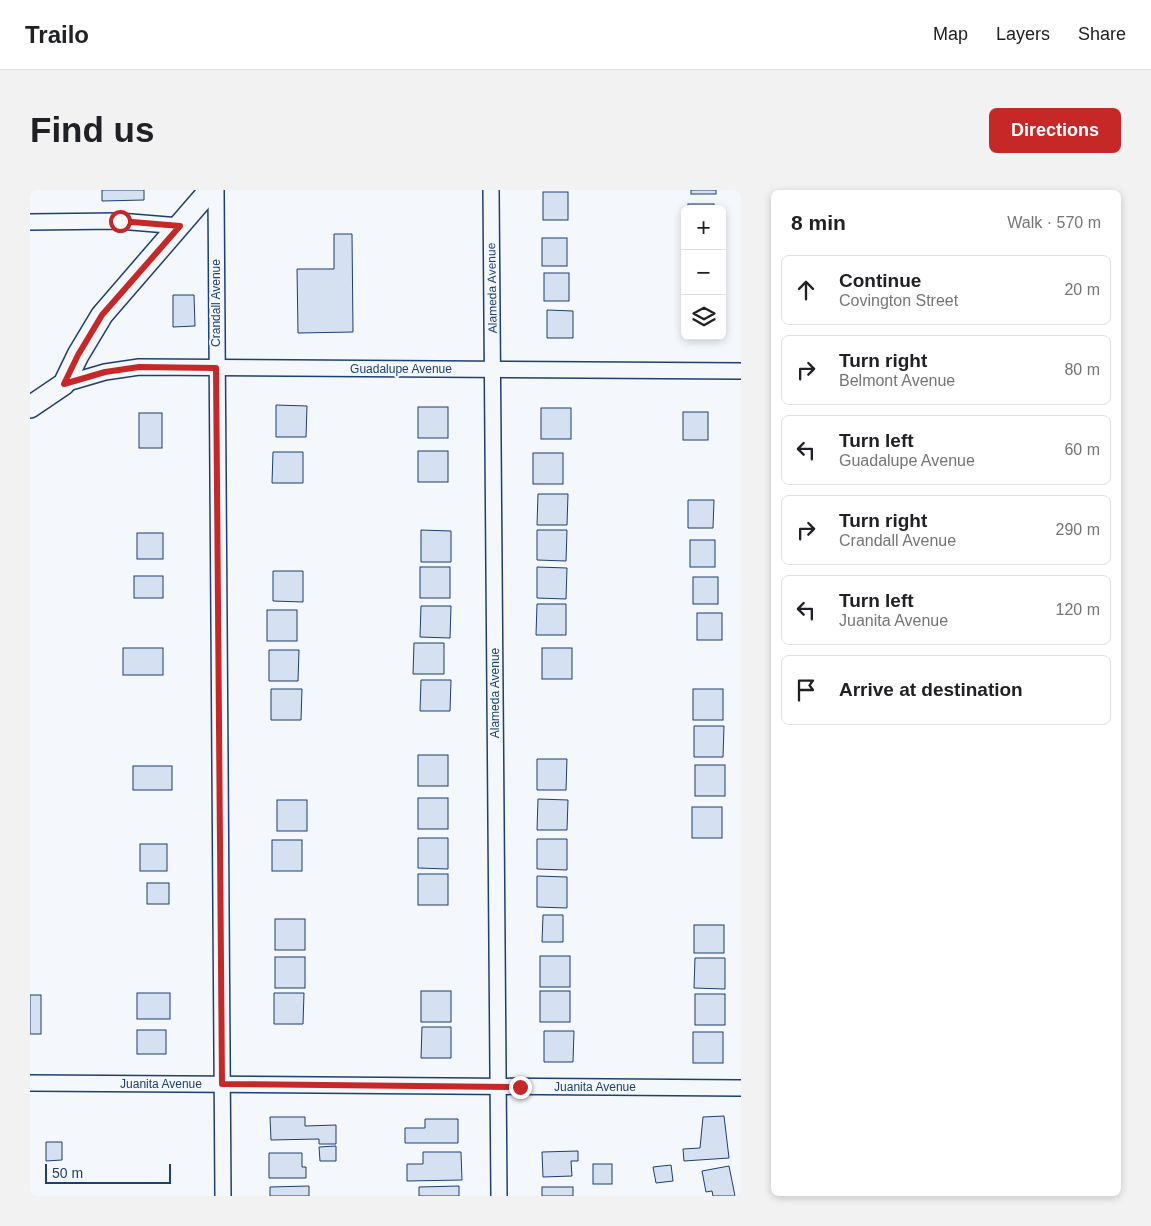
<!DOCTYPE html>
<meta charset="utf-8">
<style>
:root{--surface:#fff;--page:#f2f2f2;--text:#202124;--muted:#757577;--line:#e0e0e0;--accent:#c62828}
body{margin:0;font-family:Arial,sans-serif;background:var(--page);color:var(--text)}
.controls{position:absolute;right:15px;top:15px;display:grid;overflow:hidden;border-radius:8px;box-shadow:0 2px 8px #0003}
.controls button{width:45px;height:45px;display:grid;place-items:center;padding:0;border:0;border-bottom:1px solid var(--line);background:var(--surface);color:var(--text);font:25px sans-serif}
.scale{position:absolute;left:15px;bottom:12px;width:126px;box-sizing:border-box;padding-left:5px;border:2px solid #1d3f73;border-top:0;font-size:14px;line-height:18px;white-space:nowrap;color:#1d3f73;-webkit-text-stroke:4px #f4f7fb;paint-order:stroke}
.stop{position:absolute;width:15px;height:15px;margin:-11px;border:4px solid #c62828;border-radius:50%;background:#fff}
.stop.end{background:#c62828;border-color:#fff;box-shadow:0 1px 5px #0008}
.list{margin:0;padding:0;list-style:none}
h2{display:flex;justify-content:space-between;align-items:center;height:65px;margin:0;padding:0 20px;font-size:21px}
h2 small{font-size:16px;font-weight:400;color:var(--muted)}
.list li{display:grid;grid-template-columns:32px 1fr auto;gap:15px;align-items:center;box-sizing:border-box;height:70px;margin:0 10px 10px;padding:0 10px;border:1px solid var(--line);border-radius:8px}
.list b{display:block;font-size:19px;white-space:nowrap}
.list p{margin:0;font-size:16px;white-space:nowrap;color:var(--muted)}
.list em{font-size:16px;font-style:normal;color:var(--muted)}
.icon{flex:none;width:28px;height:28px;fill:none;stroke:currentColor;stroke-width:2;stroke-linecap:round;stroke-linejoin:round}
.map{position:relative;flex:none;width:711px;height:1006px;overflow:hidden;border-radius:8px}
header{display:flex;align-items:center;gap:30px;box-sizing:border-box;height:70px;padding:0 25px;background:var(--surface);border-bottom:1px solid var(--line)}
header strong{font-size:24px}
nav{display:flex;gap:28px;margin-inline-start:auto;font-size:18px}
.intro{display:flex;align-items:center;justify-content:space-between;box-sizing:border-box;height:120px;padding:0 30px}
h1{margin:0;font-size:35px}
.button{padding:12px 22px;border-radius:8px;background:var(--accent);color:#fff;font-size:18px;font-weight:700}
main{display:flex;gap:30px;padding:0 30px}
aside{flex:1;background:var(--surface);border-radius:8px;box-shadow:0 2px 8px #0003}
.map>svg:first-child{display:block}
</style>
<header>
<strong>Trailo</strong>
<nav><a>Map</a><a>Layers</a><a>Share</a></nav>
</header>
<div class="intro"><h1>Find us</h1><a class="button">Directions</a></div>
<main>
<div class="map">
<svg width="711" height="1006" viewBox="0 0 711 1006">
<rect width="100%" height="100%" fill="#f4f7fb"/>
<g fill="#d5e0f0" stroke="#1d3f73">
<path d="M72 0H114V10L72 11Z"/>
<rect x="661" y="0" width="25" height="4"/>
<rect x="513" y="2" width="25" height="28"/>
<rect x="658" y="14" width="26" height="5"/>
<path d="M304 44H322L323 142 268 143 267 79H304Z"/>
<rect x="512" y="48" width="25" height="28"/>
<rect x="514" y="83" width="25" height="28"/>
<path d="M143 105H164L165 136 143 137Z"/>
<path d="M517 120 543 121V148H517Z"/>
<rect x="662" y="146" width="26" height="3"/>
<path d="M246 215 277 216 276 247H246Z"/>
<rect x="388" y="217" width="30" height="31"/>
<rect x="511" y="218" width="30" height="31"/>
<rect x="653" y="222" width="25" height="28"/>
<rect x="109" y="223" width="23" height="35"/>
<rect x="388" y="261" width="30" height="31"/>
<path d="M243 262H273V293H242Z"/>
<rect x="503" y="263" width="30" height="31"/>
<path d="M508 304H538L537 335H507Z"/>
<path d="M658 310H684L683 338H658Z"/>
<path d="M391 340 421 341V372H391Z"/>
<path d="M507 340H537L536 371 507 370Z"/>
<rect x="107" y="343" width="26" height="26"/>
<rect x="660" y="350" width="25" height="27"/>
<rect x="390" y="377" width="30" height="31"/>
<path d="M507 377 537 378 536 409 507 408Z"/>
<path d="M243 381H273V412L243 411Z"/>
<rect x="104" y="386" width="29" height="22"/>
<rect x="663" y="387" width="25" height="27"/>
<path d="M507 414H536V445H506Z"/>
<path d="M391 416H421L420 448 390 447Z"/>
<rect x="237" y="420" width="30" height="31"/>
<rect x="667" y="423" width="25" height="27"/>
<path d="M384 453H414V484H383Z"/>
<rect x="93" y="458" width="40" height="27"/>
<rect x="512" y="458" width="30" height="31"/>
<path d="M239 460H269L268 491H239Z"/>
<path d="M391 490H421L420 521H390Z"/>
<path d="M241 499H272L271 530H241Z"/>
<rect x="663" y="499" width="30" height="31"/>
<path d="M664 536H694L693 567H664Z"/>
<rect x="388" y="565" width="30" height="31"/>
<path d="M507 569H537L536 600H507Z"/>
<rect x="665" y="575" width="30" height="31"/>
<rect x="103" y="576" width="39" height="24"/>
<rect x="388" y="608" width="30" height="31"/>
<path d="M508 609 538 610 537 640H507Z"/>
<rect x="247" y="610" width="30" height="31"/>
<rect x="662" y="617" width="30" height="31"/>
<path d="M388 648H418V679L388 678Z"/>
<path d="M507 649H537V680L507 679Z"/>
<rect x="242" y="650" width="30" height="31"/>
<rect x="110" y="654" width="27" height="27"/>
<rect x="388" y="684" width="30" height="31"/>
<path d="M507 686 537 687V718L507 717Z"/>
<rect x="117" y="693" width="22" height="21"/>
<path d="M513 725H533V752H512Z"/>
<rect x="245" y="729" width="30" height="31"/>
<rect x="664" y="735" width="30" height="28"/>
<rect x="510" y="766" width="30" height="31"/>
<rect x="245" y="767" width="30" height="31"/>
<path d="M665 768H695V799L664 798Z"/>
<rect x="391" y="801" width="30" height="31"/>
<rect x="510" y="801" width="30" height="31"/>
<rect x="107" y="803" width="33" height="26"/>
<path d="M244 803H274L273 834H244Z"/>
<rect x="665" y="804" width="30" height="31"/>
<rect x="0" y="805" width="11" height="39"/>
<path d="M392 837H421V868H391Z"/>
<rect x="107" y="840" width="29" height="24"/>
<path d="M514 841H544L543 872H514Z"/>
<rect x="663" y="842" width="30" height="31"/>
<path d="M694 926 699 968 654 971 653 959 670 958 673 927Z"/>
<path d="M240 927H275V936L306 935V954H289V949L241 950Z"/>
<path d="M395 929H428V953H375V938H395Z"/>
<path d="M16 952H32V970L16 971Z"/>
<path d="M306 956V971H290L289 957Z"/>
<path d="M548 961V971H541L542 986 513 987 512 962Z"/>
<path d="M393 962H431L432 990 377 991V974H393Z"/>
<path d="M239 963H272V977H276V988H239Z"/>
<rect x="563" y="974" width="19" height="20"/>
<path d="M641 975 643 991 626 993 623 977Z"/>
<path d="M699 976 705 1006H683L682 1001 676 1002 672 981Z"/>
<path d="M279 996V1006H240V997Z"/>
<path d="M429 996V1006H389V997Z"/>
<rect x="512" y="997" width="31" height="9"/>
</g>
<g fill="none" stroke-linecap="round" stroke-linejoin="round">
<defs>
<g id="street">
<path d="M186 0 193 1006"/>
<path d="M461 0 469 1006"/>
<path d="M0 32 89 31 150 36"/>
<path d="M34 194 75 182 109 177 711 181"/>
<path d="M0 893 711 898"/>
</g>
<path id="secondary" d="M0 217 34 194 48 165 72 125 180 0"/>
</defs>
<use href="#street" stroke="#1d3f73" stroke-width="18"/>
<use href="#secondary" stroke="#1d3f73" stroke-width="24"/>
<use href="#street" stroke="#f4f7fb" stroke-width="15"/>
<use href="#secondary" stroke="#f4f7fb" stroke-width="21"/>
</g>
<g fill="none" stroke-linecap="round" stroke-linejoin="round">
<path stroke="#c62828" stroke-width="6" d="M90 31 150 36 72 125 48 165 34 194 75 182 109 177 186 178 192 894 490 897"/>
</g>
<g text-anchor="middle" stroke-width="4" stroke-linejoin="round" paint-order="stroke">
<g font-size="12" fill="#1d3f73" stroke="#f4f7fb">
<text transform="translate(462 98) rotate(-91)" y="4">Alameda Avenue</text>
<text transform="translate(186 113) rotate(-90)" y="4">Crandall Avenue</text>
<text x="371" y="183">Guadalupe Avenue</text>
<text transform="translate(465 503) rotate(-90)" y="4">Alameda Avenue</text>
<text x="131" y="898">Juanita Avenue</text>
<text x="565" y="901">Juanita Avenue</text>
</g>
</g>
</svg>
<div class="controls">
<button>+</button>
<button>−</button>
<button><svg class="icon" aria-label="layers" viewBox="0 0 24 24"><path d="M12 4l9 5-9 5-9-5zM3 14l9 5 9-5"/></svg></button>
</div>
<div class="scale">50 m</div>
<div class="stop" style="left:90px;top:31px"></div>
<div class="stop end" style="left:490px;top:897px"></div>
</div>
<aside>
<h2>8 min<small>Walk · 570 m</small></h2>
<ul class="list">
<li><svg class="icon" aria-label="ahead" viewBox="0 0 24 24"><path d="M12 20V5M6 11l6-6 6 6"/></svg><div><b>Continue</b><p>Covington Street</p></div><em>20 m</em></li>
<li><svg class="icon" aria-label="right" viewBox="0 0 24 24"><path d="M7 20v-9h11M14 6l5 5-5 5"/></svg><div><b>Turn right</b><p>Belmont Avenue</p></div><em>80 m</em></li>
<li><svg class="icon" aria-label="left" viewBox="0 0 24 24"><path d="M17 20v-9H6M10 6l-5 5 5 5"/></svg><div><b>Turn left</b><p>Guadalupe Avenue</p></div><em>60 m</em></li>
<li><svg class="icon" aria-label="right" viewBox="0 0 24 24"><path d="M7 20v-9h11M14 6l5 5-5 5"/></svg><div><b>Turn right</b><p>Crandall Avenue</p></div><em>290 m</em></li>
<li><svg class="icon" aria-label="left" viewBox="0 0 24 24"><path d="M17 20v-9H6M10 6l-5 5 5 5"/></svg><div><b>Turn left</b><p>Juanita Avenue</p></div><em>120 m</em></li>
<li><svg class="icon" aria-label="arrive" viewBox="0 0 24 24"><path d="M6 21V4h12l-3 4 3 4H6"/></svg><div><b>Arrive at destination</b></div></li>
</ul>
</aside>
</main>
